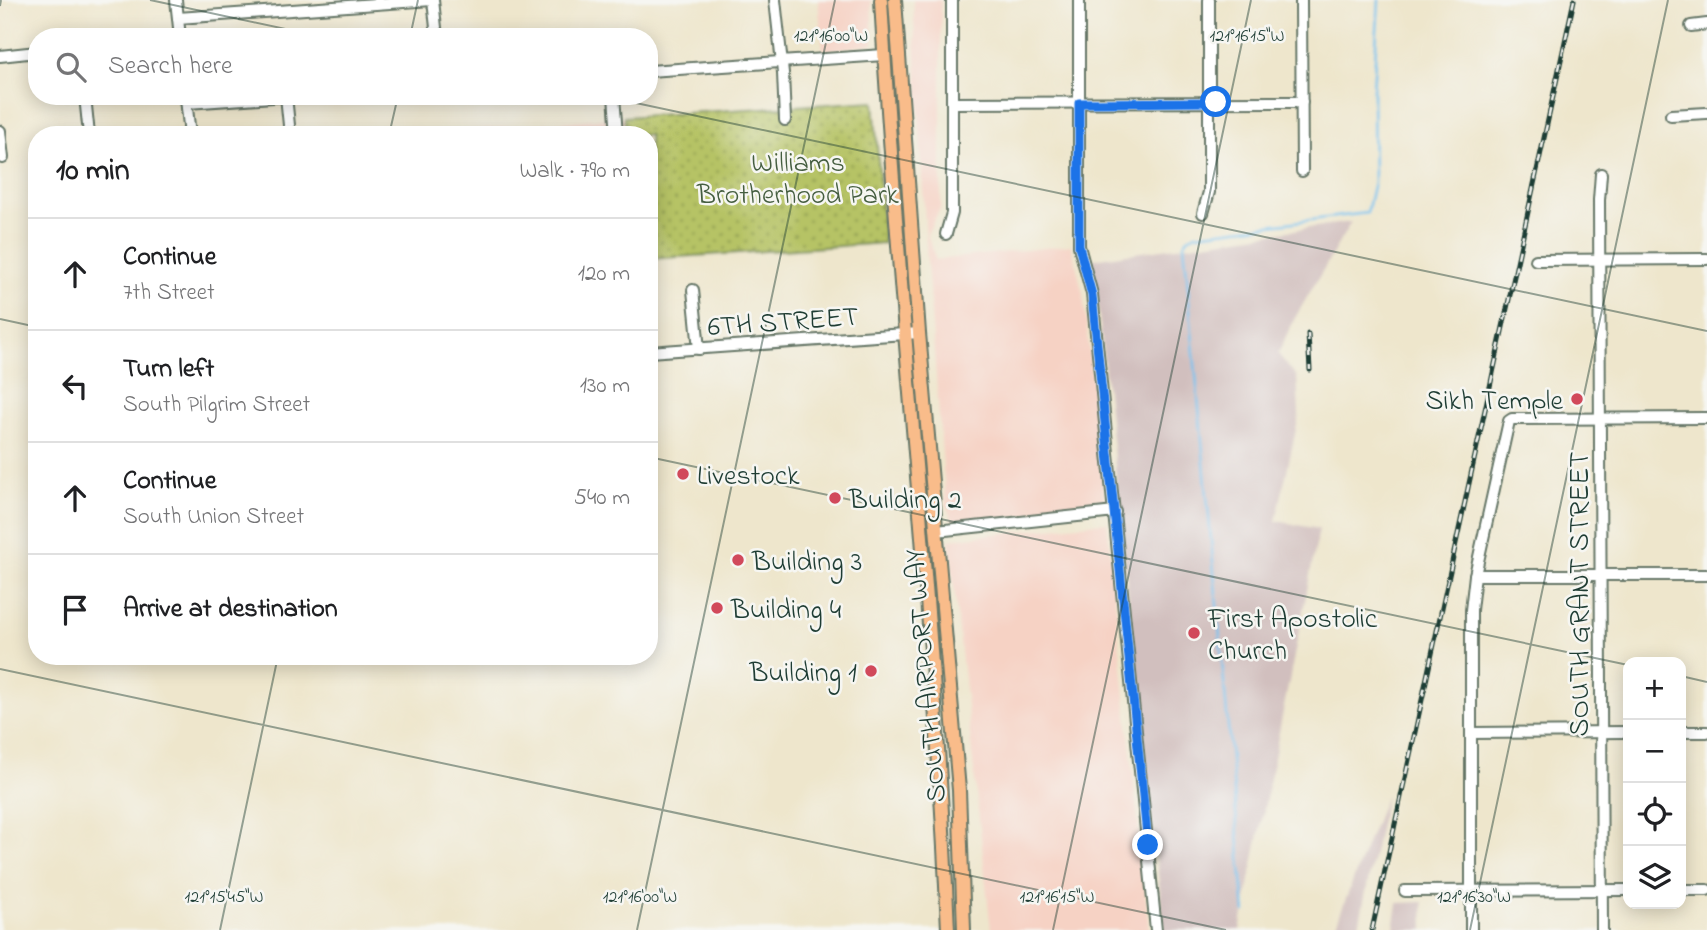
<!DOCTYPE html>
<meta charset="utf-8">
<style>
:root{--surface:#fff;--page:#f2f2f2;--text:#202124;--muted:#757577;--line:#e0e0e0}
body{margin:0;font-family:"Indie Flower",sans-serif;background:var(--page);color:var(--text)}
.controls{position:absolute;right:21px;bottom:21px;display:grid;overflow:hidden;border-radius:14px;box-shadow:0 4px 18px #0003}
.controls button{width:63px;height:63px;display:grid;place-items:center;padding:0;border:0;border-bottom:2px solid var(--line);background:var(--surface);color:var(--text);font:35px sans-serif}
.stop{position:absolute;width:21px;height:21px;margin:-16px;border:5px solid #1a73e8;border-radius:50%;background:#fff}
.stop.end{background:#1a73e8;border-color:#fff;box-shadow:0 2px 7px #0008}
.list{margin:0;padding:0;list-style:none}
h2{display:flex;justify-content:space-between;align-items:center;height:91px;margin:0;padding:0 28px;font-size:30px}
h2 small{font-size:23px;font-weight:400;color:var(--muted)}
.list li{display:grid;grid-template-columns:46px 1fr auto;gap:21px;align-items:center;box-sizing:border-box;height:112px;padding:0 28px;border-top:2px solid var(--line)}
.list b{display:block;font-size:26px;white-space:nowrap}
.list p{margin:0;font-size:23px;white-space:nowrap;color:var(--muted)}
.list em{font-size:23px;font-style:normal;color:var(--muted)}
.icon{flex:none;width:38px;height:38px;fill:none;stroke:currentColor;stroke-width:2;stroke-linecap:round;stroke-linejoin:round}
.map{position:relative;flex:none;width:1707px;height:930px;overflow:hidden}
.search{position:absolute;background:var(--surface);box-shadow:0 4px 18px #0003;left:28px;top:28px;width:630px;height:77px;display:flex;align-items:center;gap:18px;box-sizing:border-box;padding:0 24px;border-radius:28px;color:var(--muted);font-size:26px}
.panel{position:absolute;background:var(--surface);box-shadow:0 4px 18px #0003;left:28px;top:126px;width:630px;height:539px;border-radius:28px}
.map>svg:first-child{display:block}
</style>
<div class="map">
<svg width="1707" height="930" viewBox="0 0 1707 930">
<defs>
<pattern id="grass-dots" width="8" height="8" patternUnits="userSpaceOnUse" patternTransform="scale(1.75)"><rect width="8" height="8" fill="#b6c365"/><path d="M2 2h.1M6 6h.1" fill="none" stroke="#93a054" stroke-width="1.8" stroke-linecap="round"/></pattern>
</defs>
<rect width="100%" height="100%" fill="#f6f6f2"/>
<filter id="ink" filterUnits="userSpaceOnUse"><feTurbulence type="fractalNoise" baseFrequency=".0143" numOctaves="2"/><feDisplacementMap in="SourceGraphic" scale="14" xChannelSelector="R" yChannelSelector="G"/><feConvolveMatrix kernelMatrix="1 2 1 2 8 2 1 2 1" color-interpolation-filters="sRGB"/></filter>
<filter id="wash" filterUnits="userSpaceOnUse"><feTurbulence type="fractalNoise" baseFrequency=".00686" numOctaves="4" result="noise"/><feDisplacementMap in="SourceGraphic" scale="28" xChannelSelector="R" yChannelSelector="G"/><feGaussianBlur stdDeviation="1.57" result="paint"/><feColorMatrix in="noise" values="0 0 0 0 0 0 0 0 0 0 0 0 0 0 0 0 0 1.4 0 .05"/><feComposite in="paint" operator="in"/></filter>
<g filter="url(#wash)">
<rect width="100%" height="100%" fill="#eee6cc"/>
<g fill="#f6d2c4">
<path d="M818 0H871L873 44 823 51Z"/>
<path d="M913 0H941V207L927 234 936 260 1071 245 1083 293 1105 505 954 525 946 505 927 261Z"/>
<path d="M624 117 626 135H413L607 118Z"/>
<path d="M1107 522 1149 930H991L949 539Z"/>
</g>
<g fill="#d1bfbe">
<path d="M1351 222 1292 323 1278 354 1297 377 1299 415 1276 521 1319 529 1240 930H1164L1093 259Z"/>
<path d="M1386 795 1358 930H1334Z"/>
<path d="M1423 902 1424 930H1394L1398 903Z"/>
</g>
<path fill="url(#grass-dots)" stroke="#6a804c" stroke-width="2" d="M874 101 884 243 649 259V135H626L624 117Z"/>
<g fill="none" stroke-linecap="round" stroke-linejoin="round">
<path stroke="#74c1ee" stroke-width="2.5" d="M1245 912 1184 244 1188 238 1196 234 1367 213 1374 182 1373 90 1379 0"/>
</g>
</g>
<g filter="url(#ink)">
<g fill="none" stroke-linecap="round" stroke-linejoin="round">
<defs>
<g id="minor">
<path d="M176 0 180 37"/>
<path d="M433 0 437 37"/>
<path d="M775 0 783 73 785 120"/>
<path d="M1079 0V246L1092 294 1156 930"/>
<path d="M1301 0 1302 171"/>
<path d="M178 18 432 0"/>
<path d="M1691 26 1707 24"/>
<path d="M0 56 37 52"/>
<path d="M649 71 884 55"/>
<path d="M85 96 89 135"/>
<path d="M286 96 290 135"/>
<path d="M614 96 617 135"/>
<path d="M186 99 190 135"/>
<path d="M187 103 287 96"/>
<path d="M952 103 1302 102"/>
<path d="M1671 115 1707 113"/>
<path d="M0 131 3 158"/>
<path d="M1601 174 1599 200 1602 930"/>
<path d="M1203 213 1209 192V0"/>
<path d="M946 234 952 213V0"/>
<path d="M1536 260 1707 259"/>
<path d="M693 290 699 349"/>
<path d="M649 352 919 333"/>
<path d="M936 531 1115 512"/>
<path d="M1475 575H1707"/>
<path d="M1681 732H1707"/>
<path d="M1471 733 1628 732"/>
<path d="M1681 890H1707"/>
<path d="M1405 891 1628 890"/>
<path d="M1471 930V610L1475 575 1509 421 1512 419 1707 418"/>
</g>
<g id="major">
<path d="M881 0C898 310 935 619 948 930"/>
<path d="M895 0 919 333 959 790 964 930"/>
</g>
</defs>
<use href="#minor" stroke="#677869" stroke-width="14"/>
<use href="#major" stroke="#677869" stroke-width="16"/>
<use href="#minor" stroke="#fff" stroke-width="10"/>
<use href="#major" stroke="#f9bc8a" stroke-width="12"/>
<defs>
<g id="rail">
<path d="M1308 334 1310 370"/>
<path d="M1372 930 1574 0"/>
</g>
</defs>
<use href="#rail" stroke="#1f3d34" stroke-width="5"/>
<use href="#rail" stroke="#f6f6f2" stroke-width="2.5" stroke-dasharray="8" stroke-linecap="butt"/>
</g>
</g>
<g fill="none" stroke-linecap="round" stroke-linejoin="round" filter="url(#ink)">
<path stroke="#1a73e8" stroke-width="9" d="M1148 845 1092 295 1079 246V103L1216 102"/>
</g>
<path fill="none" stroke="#1f3d34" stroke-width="2" stroke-opacity="0.45" d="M150 0 323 37M0 6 1 0M410 37 418 0M603 96 1707 331M389 135 398 96M0 319 37 327M649 457 1628 665M0 669 1226 930M1681 676 1707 682M220 930 278 656M637 930 835 0M1053 930 1251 0M1470 930 1668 0"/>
<g fill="#d1495b" stroke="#f6f6f2" stroke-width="2.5">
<circle cx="1577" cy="399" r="7"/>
<circle cx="683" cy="474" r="7"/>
<circle cx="835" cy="498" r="7"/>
<circle cx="738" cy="560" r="7"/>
<circle cx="717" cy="608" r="7"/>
<circle cx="1194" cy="633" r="7"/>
<circle cx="871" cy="671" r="7"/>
</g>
<g text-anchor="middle" stroke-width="5" stroke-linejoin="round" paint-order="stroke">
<g font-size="28" fill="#455e40" stroke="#f6f6f2">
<text x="798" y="171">Williams<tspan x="798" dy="32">Brotherhood Park</tspan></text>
</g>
<g font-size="28" fill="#1f3d34" stroke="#f6f6f2">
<text transform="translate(783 320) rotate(-4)" y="10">6TH STREET</text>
<text transform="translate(1578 594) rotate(-90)" y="10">SOUTH GRANT STREET</text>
<text transform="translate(924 676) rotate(-95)" y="10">SOUTH AIRPORT WAY</text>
</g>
<g font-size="28" fill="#1f3d34" stroke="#f6f6f2" text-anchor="start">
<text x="1563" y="409" text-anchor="end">Sikh Temple</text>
<text x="697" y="484">Livestock</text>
<text x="849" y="508">Building 2</text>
<text x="752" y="570">Building 3</text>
<text x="731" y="618">Building 4</text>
<text x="1208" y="627">First Apostolic<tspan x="1208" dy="32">Church</tspan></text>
<text x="857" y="681" text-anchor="end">Building 1</text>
</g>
</g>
<g font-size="18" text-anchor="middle" fill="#1f3d34" stroke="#f6f6f2" stroke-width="5" stroke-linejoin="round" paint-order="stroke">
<text x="831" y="41">121°16'00"W</text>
<text x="1247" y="41">121°16'15"W</text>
<text x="224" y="902">121°15'45"W</text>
<text x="640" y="902">121°16'00"W</text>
<text x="1057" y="902">121°16'15"W</text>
<text x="1474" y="902">121°16'30"W</text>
</g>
</svg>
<div class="controls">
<button>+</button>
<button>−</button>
<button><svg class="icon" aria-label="locate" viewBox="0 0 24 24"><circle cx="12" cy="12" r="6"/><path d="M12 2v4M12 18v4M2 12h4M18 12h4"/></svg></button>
<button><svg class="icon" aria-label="layers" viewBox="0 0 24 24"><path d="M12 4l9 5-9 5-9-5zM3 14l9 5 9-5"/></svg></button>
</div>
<div class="stop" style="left:1216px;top:102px"></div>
<div class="stop end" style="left:1148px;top:845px"></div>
<div class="search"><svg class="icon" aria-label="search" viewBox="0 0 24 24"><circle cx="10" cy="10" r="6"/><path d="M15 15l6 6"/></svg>Search here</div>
<section class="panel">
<h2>10 min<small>Walk · 790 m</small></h2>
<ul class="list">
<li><svg class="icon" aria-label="ahead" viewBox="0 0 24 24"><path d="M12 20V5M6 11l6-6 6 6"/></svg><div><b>Continue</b><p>7th Street</p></div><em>120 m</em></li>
<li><svg class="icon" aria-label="left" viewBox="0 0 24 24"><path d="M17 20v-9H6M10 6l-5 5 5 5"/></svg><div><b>Turn left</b><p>South Pilgrim Street</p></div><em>130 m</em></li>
<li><svg class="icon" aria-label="ahead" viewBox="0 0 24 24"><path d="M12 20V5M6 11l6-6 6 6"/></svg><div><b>Continue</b><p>South Union Street</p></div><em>540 m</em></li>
<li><svg class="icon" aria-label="arrive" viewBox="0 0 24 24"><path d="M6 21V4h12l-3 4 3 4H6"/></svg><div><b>Arrive at destination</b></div></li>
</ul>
</section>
</div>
